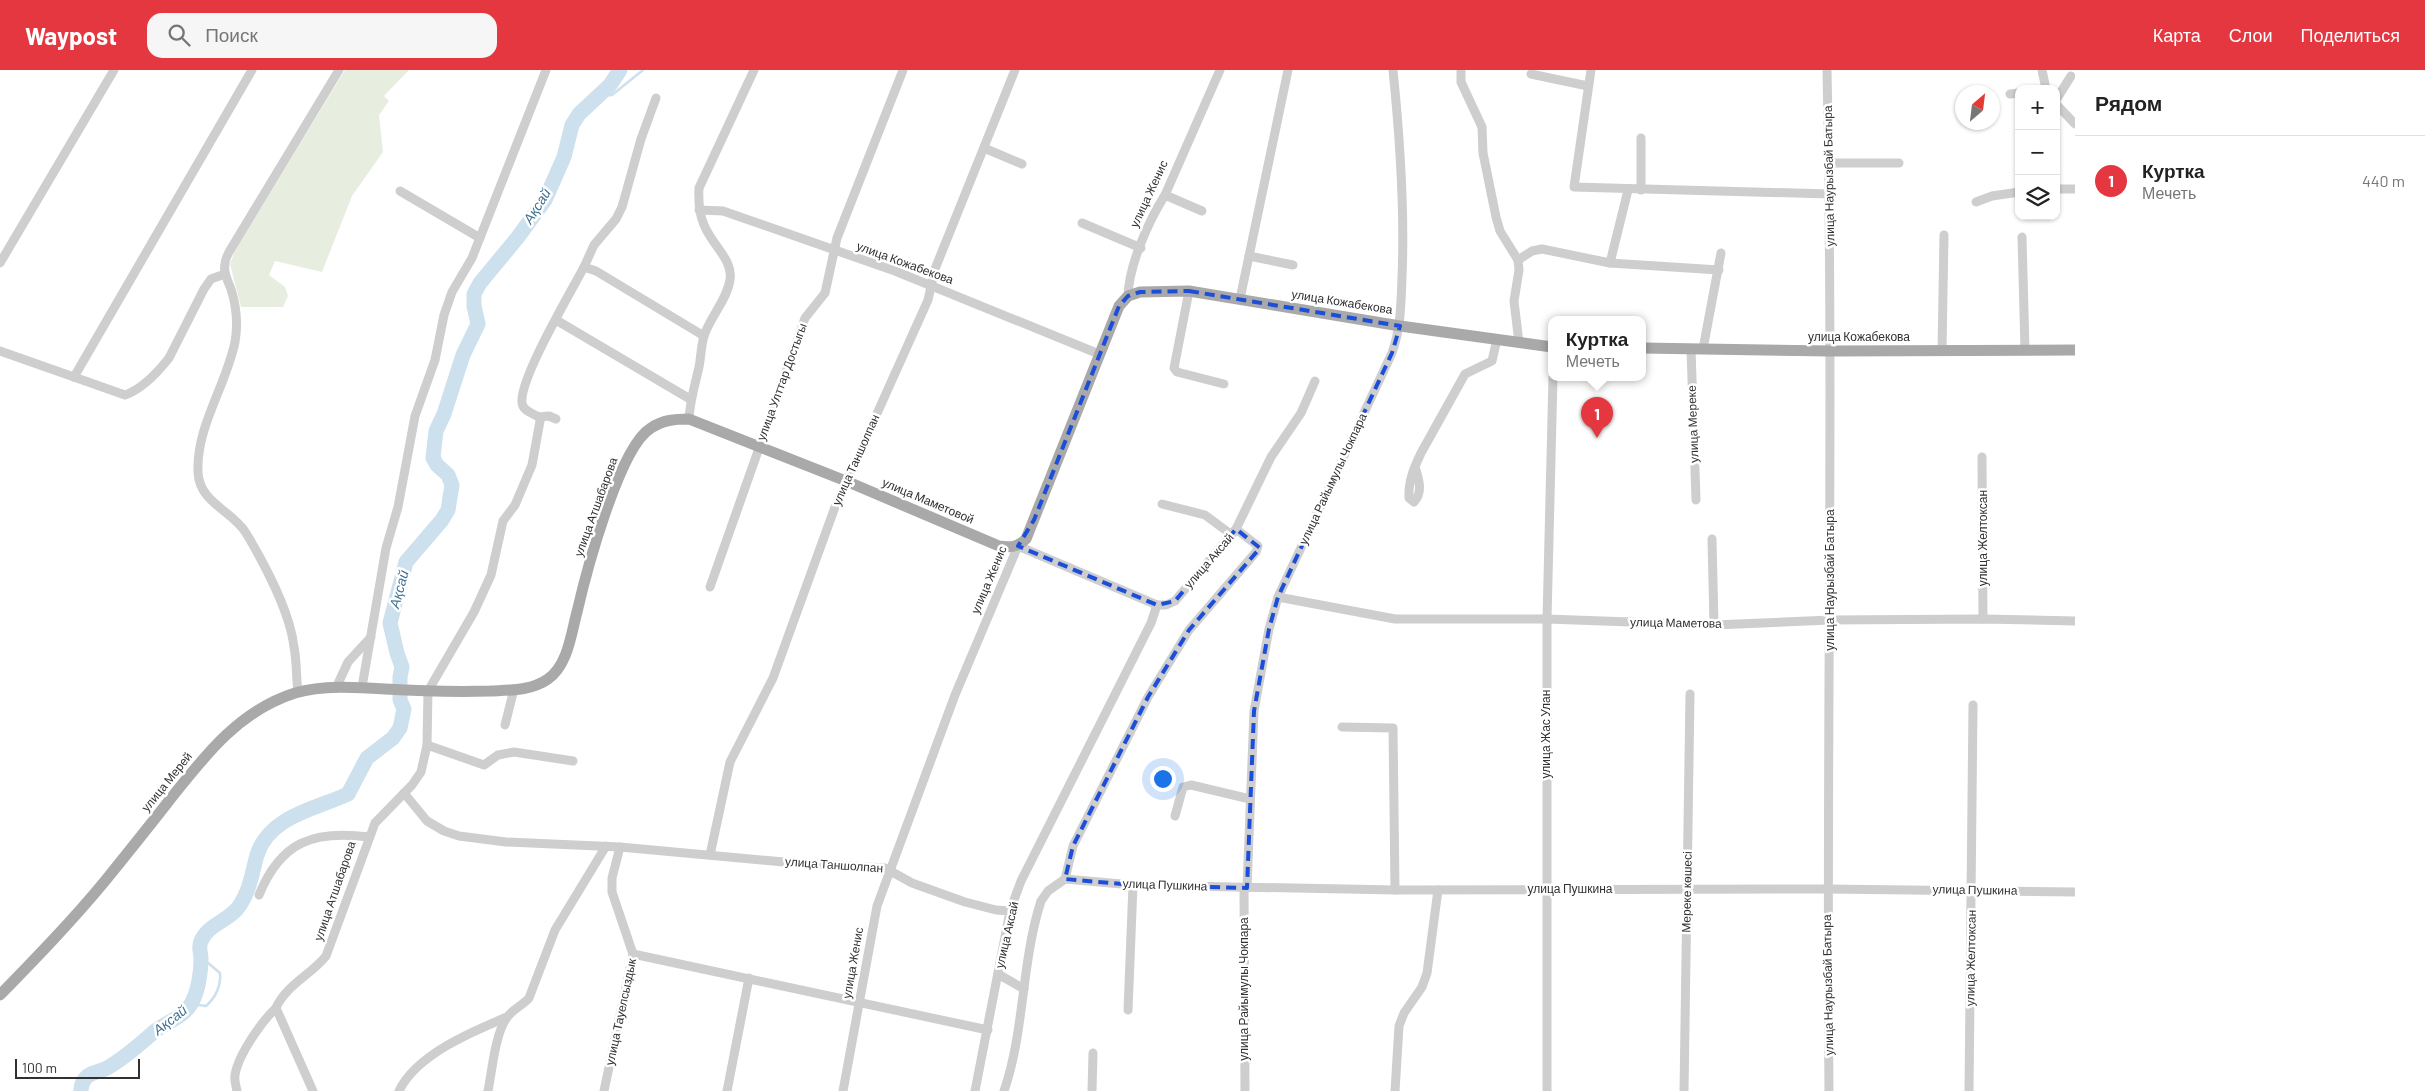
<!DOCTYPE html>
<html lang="ru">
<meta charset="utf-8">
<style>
:root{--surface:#fff;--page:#f6f6f6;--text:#222;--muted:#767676;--line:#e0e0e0;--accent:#e43740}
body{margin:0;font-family:Barlow,sans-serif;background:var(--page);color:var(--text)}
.controls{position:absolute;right:15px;top:15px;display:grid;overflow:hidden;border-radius:10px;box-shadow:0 1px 4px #0004}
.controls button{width:45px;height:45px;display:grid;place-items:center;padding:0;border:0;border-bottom:1px solid var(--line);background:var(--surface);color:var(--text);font:25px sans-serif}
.compass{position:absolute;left:1955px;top:15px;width:45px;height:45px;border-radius:50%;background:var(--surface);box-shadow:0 1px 4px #0004;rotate:28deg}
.scale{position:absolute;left:15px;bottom:12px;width:125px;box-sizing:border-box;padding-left:5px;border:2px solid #313131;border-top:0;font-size:14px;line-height:18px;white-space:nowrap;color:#313131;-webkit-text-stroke:4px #fff;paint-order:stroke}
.you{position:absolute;left:1162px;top:708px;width:18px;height:18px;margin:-12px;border:4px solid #fff;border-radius:50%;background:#1a73e8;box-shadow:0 0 0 8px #1a73e833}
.badge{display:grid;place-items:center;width:32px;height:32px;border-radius:50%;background:var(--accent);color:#fff;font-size:16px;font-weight:700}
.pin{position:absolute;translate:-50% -41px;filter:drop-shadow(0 1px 2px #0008)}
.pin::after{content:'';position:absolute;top:26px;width:18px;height:15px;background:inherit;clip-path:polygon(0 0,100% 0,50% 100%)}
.popup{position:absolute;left:1548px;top:246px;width:98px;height:65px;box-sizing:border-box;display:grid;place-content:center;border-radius:10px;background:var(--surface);filter:drop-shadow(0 1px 4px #0005);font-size:16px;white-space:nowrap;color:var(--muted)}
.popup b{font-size:19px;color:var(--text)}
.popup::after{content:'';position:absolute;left:50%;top:100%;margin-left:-10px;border:10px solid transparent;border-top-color:var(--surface)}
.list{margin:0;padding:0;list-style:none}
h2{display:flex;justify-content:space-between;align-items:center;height:65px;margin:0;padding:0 20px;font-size:21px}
h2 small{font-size:16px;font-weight:400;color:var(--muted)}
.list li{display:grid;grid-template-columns:32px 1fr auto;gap:15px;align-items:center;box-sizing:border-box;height:90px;padding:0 20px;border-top:1px solid var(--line)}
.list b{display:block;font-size:19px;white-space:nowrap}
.list p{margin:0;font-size:16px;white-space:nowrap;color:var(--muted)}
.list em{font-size:16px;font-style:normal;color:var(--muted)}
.icon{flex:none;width:28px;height:28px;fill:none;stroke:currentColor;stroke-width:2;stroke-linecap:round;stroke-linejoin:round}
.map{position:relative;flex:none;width:2075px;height:1021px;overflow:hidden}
header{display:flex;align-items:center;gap:30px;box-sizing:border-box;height:70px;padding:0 25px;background:var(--accent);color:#fff}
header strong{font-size:24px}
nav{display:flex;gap:28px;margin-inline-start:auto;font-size:18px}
.search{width:350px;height:45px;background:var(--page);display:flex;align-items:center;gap:12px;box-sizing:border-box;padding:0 18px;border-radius:15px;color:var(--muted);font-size:19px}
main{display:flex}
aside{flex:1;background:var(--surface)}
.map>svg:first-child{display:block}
</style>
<header>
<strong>Waypost</strong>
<div class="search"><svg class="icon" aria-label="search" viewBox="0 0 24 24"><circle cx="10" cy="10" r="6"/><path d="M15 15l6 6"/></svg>Поиск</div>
<nav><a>Карта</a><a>Слои</a><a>Поделиться</a></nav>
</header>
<main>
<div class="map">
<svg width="2075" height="1021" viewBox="0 0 2075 1021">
<rect width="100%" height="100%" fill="#fff"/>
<path fill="#e7eee0" d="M345 0H409L384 26 389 31 379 45 383 82 352 126 322 202 275 191 269 205 285 217 288 226 283 237H241L230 194 236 178Z"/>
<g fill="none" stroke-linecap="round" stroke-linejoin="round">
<g stroke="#cde0ed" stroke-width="2.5">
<path d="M597 26 612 25 643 0"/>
<path d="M191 934 206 936C216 927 221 917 220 903L201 887"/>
</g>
<path stroke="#cde0ed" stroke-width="15" d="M81 1021C81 1018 82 1013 84 1010 89 1002 99 1002 107 998 125 988 140 974 155 961 167 952 183 947 191 934 198 922 201 903 201 889 201 882 198 878 201 871 209 853 230 851 240 835 250 820 252 803 257 785 269 746 316 739 348 724L367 688 393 668 400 658 404 639 400 630V607L402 597 397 583 390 553 406 492 442 450 448 440 452 415 448 405 437 395 433 388 436 361 444 344 463 285 478 254 474 236V224L480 213 518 167 545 130 564 87 572 55 579 44 610 15 620 0"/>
<g stroke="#cecece" stroke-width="9">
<path d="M1461 0V12L1482 57 1483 83 1496 147 1500 161 1518 190 1519 200 1514 231 1519 273"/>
<path d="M1591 0 1574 117 1830 124"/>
<path d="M1827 0C1834 340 1826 681 1829 1021"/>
<path d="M2042 0 2046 19"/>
<path d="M1531 4 1588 16"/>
<path d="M2010 24 2019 23"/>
<path d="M2056 30 2071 6"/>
<path d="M2056 34 2075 54"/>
<path d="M984 78 1022 94"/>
<path d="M1829 93H1899"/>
<path d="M2056 119H2075"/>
<path d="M1641 120V68"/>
<path d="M400 121 480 168"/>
<path d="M1165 125 1202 141"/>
<path d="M1976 132 1992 126 2019 122"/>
<path d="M699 140 723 141 895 201 1099 284"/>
<path d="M1082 153 1141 178"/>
<path d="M2022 167 2025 280"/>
<path d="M1249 186 1293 195"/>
<path d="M1518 190 1532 181 1542 179 1610 193 1719 200"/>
<path d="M0 193 114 0"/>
<path d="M1610 193 1628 120"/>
<path d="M584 197 596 201 704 266"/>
<path d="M1189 221 1174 298 1177 302 1224 314"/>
<path d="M1128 226C1129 195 1148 152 1165 125L1220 0"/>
<path d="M1240 229 1288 0"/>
<path d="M556 250 690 329"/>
<path d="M1691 279 1696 430"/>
<path d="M1703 279 1721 183"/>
<path d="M0 281 125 325C142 319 158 302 169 288L204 219 211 209 225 204"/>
<path d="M1942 281 1944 165"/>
<path d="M74 307 252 0"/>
<path d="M539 347 549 346 556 349"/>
<path d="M689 349C690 330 695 315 699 297 701 287 701 276 704 266 710 247 727 230 730 210 733 193 718 180 710 166 700 151 698 136 699 118L754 0"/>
<path d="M1982 387 1983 549"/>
<path d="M1415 396C1418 408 1424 421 1414 432L1409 428C1408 411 1414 398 1421 383L1465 304 1492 291 1497 269"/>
<path d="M1162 434 1205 445 1232 465"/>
<path d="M1712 469 1714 555"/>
<path d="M710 517 805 248 825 223 837 168 903 0"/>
<path d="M1278 527 1395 549H1547L1714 555 1830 550 1983 549 2075 551"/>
<path d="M362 617 386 478 398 437 415 346 435 290 444 245 452 222 472 188 546 0"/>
<path d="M336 618 348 592 371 567"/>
<path d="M298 622C296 607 297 592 294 577 290 542 264 493 246 463 232 440 199 433 198 402 196 357 226 316 235 272 238 255 236 235 231 219 228 211 223 203 225 194 225 188 229 182 232 177L339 0"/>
<path d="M505 655 514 619"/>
<path d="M1342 657 1393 658 1395 820"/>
<path d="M427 675 484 695 498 685 514 682 573 691"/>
<path d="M404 723 427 751 444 761 459 766 506 772 620 777 784 792 885 798 912 813 965 832 996 840 1010 841"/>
<path d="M1175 746 1183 717 1191 715 1250 729"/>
<path d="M710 785 730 692 773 608 835 437 928 230 935 199 1015 0"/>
<path d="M1065 809 1133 815 1395 820 1827 819 2075 822"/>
<path d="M1244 817 1245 1021"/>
<path d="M1247 818 1254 641 1269 559 1278 527 1392 283C1401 258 1401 233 1402 207 1405 138 1400 69 1393 0"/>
<path d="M259 825C281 771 314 760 369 767"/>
<path d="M633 884 988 960"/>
<path d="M998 904 1024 919"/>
<path d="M1128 940 1133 815"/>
<path d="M237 1021C236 1016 234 1010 235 1005 238 985 262 951 276 938"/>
<path d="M313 1021 276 938C285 916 312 904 326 886L375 753 412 715 421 702 427 675 428 621 474 542 491 505 503 451 515 435 532 395 540 351 539 347C532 343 523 341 522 333 519 309 571 222 584 197L594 175 616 149 622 137 641 69 656 28"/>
<path d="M399 1021C416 985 471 962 507 947"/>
<path d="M488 1021C492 1001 495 965 506 949 511 940 522 936 529 928L555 860 606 776"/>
<path d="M604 1021 633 884 612 822V808L620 777"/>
<path d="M727 1021 749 908"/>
<path d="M843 1021 877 836 955 625 1018 476 1157 535"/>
<path d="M975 1021 1010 841 1021 811 1151 553 1157 535H1166L1175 531 1236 459 1271 387 1301 343 1315 311"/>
<path d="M1004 1021C1025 960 1021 893 1041 831L1048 821 1065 809 1073 776 1148 627 1189 560 1256 482 1258 476 1236 459"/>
<path d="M1092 1021 1093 983"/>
<path d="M1395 1021 1399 956 1404 943 1422 917 1427 903 1438 820"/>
<path d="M1547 1021V549L1553 307"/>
<path d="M1684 1021 1690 624"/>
<path d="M1969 1021 1973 635"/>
</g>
<g stroke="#a9a9a9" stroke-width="11">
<path d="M1642 278 1831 281 2075 280"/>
<path d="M0 925C36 888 72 851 105 811 126 785 147 759 168 732 203 688 238 641 295 623 323 615 355 617 385 619 420 621 455 622 490 621 509 620 531 621 548 609 568 595 571 564 577 542 586 503 619 377 651 358 663 350 675 349 689 349L846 411 999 476C1011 478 1017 477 1026 469L1119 236 1128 226 1140 222 1189 221 1400 256 1552 277"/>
</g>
</g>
<path fill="none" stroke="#1d4ed8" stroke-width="4" stroke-dasharray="10 6" stroke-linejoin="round" d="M1189 221 1400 256 1392 283 1278 527 1269 559 1254 641 1247 818 1133 815 1065 809 1073 776 1148 627 1189 560 1260 478 1236 459 1175 531 1157 535 1018 476 1034 450 1119 236 1128 226 1140 222Z"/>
<g text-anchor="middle" stroke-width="5" stroke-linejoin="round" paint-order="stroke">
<g font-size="12" fill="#313131" stroke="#fff">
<text transform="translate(1829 106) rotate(-91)" y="4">улица Наурызбай Батыра</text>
<text transform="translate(1149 124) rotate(-65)" y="4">улица Женис</text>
<text transform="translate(905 193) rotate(20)" y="4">улица Кожабекова</text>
<text transform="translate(1342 232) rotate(9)" y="4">улица Кожабекова</text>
<text x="1859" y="271">улица Кожабекова</text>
<text transform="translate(782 312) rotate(-70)" y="4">улица Улттар Достыгы</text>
<text transform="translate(1693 354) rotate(-92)" y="4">улица Мереке</text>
<text transform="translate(856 390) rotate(-66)" y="4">улица Таншолпан</text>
<text transform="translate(1333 409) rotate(-65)" y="4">улица Райымулы Чокпара</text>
<text transform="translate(928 431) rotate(23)" y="4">улица Маметовой</text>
<text transform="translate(596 437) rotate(-70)" y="4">улица Атшабарова</text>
<text transform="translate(1983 468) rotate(-90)" y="4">улица Желтоксан</text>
<text transform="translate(1209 491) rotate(-49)" y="4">улица Аксай</text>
<text transform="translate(989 510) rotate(-67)" y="4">улица Женис</text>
<text transform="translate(1830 510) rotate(-90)" y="4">улица Наурызбай Батыра</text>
<text transform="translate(1676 553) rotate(1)" y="4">улица Маметова</text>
<text transform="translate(1546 664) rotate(-90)" y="4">улица Жас Улан</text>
<text transform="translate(167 712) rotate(-51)" y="4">улица Мерей</text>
<text transform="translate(834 795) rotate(4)" y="4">улица Таншолпан</text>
<text transform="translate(1165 815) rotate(2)" y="4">улица Пушкина</text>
<text x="1570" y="823">улица Пушкина</text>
<text transform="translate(1975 820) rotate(1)" y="4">улица Пушкина</text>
<text transform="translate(335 821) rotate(-71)" y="4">улица Атшабарова</text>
<text transform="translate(1687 822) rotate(-89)" y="4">Мереке көшесі</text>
<text transform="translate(1007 865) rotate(-77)" y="4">улица Аксай</text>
<text transform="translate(1971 888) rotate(-89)" y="4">улица Желтоксан</text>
<text transform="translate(853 893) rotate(-80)" y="4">улица Женис</text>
<text transform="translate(1828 915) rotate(-91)" y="4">улица Наурызбай Батыра</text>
<text transform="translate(1244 919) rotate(-90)" y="4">улица Райымулы Чокпара</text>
<text transform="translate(621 942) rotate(-78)" y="4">улица Тауелсыздык</text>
</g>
<g font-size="14" font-style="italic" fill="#3f7194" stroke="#fff">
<text transform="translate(537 136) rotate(-58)" y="5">Ақсай</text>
<text transform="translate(399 519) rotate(-75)" y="5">Ақсай</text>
<text transform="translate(170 950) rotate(-38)" y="5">Ақсай</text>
</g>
</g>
</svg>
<div class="controls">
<button>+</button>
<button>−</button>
<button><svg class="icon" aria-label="layers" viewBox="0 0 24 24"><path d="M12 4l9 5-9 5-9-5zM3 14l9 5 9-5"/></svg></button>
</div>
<svg class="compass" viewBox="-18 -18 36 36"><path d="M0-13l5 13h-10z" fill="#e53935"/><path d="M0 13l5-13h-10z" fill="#767676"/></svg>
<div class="scale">100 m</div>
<div class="you"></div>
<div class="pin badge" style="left:1597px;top:368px">1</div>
<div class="popup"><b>Куртка</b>Мечеть</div>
</div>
<aside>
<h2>Рядом<small></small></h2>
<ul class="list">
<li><span class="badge">1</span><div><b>Куртка</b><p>Мечеть</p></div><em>440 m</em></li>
</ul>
</aside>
</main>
